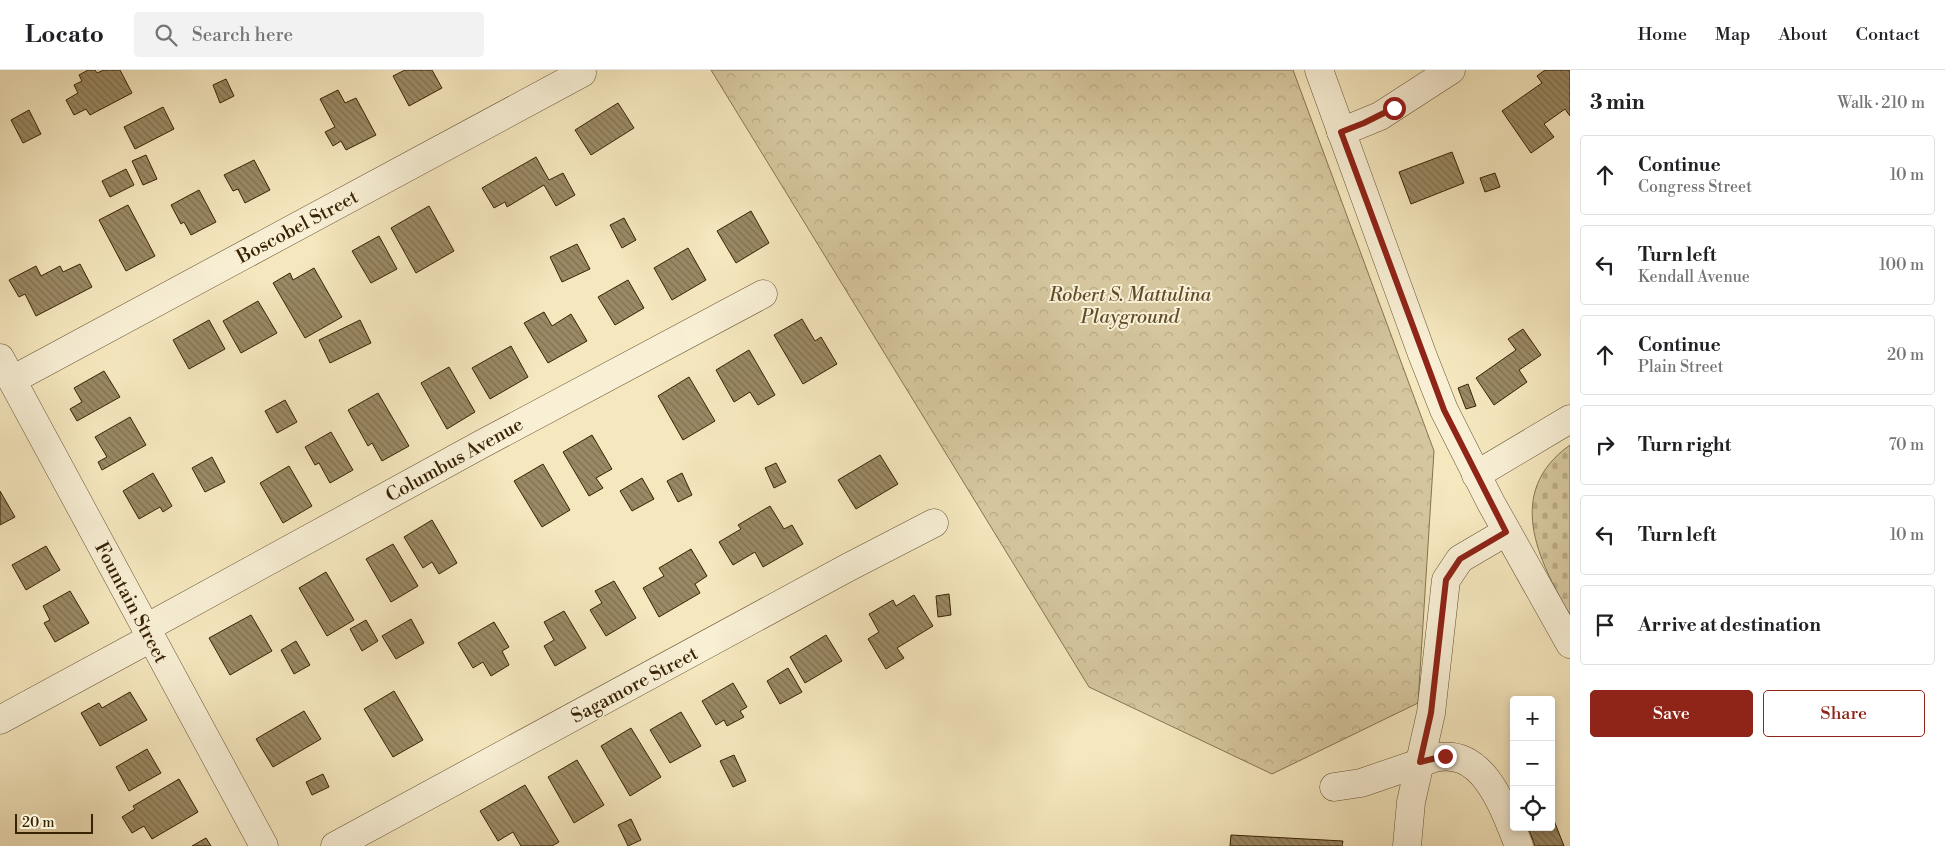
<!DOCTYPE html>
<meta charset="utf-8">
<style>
:root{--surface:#fff;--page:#f2f2f2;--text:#202124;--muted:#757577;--line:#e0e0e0;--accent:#8f2418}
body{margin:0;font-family:"Libre Bodoni",serif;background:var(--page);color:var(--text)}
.controls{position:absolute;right:15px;bottom:15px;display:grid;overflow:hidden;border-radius:5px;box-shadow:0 2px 8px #0003}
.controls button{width:45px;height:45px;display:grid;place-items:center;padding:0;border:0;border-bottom:1px solid var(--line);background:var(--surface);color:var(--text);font:25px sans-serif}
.scale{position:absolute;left:15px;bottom:12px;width:78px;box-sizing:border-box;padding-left:5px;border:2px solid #382303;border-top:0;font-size:14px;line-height:18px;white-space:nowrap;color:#382303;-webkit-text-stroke:4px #f8efd5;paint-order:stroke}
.stop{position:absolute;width:15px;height:15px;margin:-11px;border:4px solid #8f2418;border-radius:50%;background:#fff}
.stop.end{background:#8f2418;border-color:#fff;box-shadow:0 1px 5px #0008}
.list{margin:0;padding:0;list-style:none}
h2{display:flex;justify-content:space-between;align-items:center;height:65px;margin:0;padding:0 20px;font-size:21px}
h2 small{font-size:16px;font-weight:400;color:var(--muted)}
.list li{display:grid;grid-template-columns:32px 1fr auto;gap:15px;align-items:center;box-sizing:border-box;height:80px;margin:0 10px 10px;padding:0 10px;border:1px solid var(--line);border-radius:5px}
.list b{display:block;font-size:19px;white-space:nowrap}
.list p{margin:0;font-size:16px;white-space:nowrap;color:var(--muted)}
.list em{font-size:16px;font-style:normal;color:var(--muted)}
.actions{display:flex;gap:10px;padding:15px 20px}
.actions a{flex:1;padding:11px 0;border:1px solid var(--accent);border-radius:5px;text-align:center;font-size:18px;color:var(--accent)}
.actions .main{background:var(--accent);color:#fff}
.icon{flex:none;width:28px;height:28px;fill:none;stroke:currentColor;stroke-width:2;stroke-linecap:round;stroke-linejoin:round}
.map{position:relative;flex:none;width:1570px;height:776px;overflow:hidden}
header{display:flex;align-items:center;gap:30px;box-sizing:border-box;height:70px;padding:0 25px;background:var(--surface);border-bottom:1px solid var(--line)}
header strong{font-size:24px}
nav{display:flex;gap:28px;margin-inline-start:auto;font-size:18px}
.search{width:350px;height:45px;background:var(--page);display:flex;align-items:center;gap:12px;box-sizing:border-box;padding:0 18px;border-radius:5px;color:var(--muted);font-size:19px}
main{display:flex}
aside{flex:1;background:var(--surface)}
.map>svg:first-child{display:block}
</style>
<header>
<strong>Locato</strong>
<div class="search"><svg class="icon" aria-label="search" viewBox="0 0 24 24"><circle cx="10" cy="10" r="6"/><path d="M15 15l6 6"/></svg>Search here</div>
<nav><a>Home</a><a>Map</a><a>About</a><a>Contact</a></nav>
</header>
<main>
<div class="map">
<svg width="1570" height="776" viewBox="0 0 1570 776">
<defs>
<pattern id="forest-crowns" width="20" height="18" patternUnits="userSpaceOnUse" patternTransform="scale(1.25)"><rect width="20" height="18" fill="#d5c69e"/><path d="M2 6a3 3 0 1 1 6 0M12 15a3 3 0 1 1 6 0" fill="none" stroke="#b8aa86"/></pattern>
<pattern id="cemetery-stones" width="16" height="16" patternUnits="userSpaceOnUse" patternTransform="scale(1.25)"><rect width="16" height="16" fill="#d5c69e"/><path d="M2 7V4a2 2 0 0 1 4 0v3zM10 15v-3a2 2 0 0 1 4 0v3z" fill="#b8aa86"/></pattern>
<pattern id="building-back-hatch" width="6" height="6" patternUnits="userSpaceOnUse" patternTransform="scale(1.25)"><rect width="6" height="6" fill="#9a8964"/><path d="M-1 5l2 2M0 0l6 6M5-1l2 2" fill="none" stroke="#7f7050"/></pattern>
</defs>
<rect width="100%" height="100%" fill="#f5e7be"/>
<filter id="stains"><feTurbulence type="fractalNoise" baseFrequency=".004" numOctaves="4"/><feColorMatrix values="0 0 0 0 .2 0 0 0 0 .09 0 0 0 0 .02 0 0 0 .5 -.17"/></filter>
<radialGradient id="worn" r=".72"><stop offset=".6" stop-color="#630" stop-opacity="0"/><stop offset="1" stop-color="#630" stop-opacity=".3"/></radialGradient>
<path fill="url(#forest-crowns)" stroke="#867450" d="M711 0H1293L1434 381 1418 633 1272 704 1089 617Z"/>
<path fill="url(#cemetery-stones)" stroke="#867450" d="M1570 375V545C1538 490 1504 422 1570 375Z"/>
<g fill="url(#building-back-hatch)" stroke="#382303">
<path d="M88 0H95L97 3 104 0H120L132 23 90 45 86 39 74 45 66 30 78 23 74 15 82 11 79 5Z"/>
<path d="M405 0H432L442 18 409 36 393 6Z"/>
<path d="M1545 0H1570V46L1565 39 1544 54 1554 67 1531 83 1502 41 1542 13 1537 6Z"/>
<path d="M226 9 234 26 220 33 213 15Z"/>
<path d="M338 20 345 33 356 28 376 65 346 80 341 71 333 76 325 62 335 57 320 29Z"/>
<path d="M618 33 634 58 591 85 575 60Z"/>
<path d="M163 37 174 59 135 79 124 57Z"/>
<path d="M29 40 41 64 23 73 11 50Z"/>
<path d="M1452 82 1464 113 1411 134 1399 102Z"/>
<path d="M146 85 157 109 143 115 132 91Z"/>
<path d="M536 87 549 110 563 103 575 125 556 136 544 115 507 137 505 132 494 138 482 118Z"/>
<path d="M254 90 270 120 245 133 238 119 233 121 224 105Z"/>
<path d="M126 99 134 115 110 127 102 111Z"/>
<path d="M1495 103 1500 117 1485 122 1480 108Z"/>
<path d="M199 120 216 152 191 165 184 152 181 154 171 135Z"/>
<path d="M128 135 155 186 126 201 99 150Z"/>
<path d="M429 136 454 181 416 203 391 158Z"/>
<path d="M751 141 769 173 736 193 717 161Z"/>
<path d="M624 148 636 170 622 178 610 155Z"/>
<path d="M379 166 397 199 371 213 352 181Z"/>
<path d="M577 174 590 199 562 212 550 187Z"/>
<path d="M688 178 706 210 672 230 654 198Z"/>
<path d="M80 194 92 217 36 246 25 224 19 227 9 210 36 196 41 206 60 196 63 202Z"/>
<path d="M314 198 342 247 305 268 273 213 290 203 293 210Z"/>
<path d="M628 210 644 238 615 255 598 227Z"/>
<path d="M258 231 277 263 241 283 223 251Z"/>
<path d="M544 242 552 256 571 244 587 271 548 293 524 253Z"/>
<path d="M802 249 815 271 821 267 837 294 803 314 774 265Z"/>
<path d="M209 250 225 279 189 299 173 270Z"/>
<path d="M360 250 371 273 330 293 319 270Z"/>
<path d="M1523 259 1541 285 1519 300 1527 312 1494 335 1476 308 1516 280 1508 269Z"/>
<path d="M511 276 528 307 490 329 472 298Z"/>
<path d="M749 280 775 325 758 335 750 322 734 332 716 300Z"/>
<path d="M449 297 475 342 447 359 421 313Z"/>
<path d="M104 301 120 327 77 351 70 339 82 332 74 318Z"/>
<path d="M689 307 715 351 683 370 658 326Z"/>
<path d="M1468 314 1476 336 1466 339 1458 318Z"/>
<path d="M378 323 409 376 382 391 372 373 368 376 348 340Z"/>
<path d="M285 330 297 352 277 363 265 341Z"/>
<path d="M130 347 146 375 102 400 98 392 107 387 95 367Z"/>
<path d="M331 362 353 400 330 413 319 393 315 395 305 377Z"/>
<path d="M592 365 612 399 596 408 603 418 589 426 563 382Z"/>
<path d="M880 385 898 414 856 439 838 410Z"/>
<path d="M212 387 225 412 205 422 192 398Z"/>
<path d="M776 393 786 412 774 418 765 398Z"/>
<path d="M543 394 570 440 542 457 514 411Z"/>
<path d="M289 396 312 436 283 453 260 413Z"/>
<path d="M153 403 172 436 163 442 160 437 139 449 123 421Z"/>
<path d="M682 403 692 425 678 432 667 411Z"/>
<path d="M642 408 654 429 632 441 620 421Z"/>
<path d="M0 421 15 447 0 455Z"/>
<path d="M770 436 784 459 792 455 803 474 763 497 755 482 733 495 719 472 741 459 738 455Z"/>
<path d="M432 450 457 493 439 504 432 492 423 498 404 467Z"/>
<path d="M393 474 418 516 391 532 366 489Z"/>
<path d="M46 476 60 500 26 520 12 495Z"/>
<path d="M691 479 707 506 695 514 700 523 659 547 643 518 664 506 659 498Z"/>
<path d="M326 502 354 550 327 566 299 518Z"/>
<path d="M614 511 636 548 606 566 590 540 602 533 595 521Z"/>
<path d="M70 521 89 553 55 572 44 553 50 550 43 536Z"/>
<path d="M949 524 951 545 938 547 936 526Z"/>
<path d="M914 525 933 556 897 578 904 588 886 599 868 569 879 562 869 544 893 530 896 536Z"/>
<path d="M564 541 586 578 555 596 544 576 554 570 544 552Z"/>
<path d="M251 545 272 581 230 605 209 568Z"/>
<path d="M411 549 424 573 396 589 382 566Z"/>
<path d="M366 550 378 571 362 581 350 559Z"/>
<path d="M494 552 509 577 502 581 509 595 491 606 483 592 473 598 458 573Z"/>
<path d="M826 565 842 591 805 613 790 587Z"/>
<path d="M296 571 310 595 294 604 281 580Z"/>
<path d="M788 598 802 622 780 634 767 611Z"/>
<path d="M733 613 747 637 740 641 744 647 727 656 724 650 716 655 702 631Z"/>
<path d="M394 621 423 670 393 687 364 639Z"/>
<path d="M130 622 147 650 100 676 81 643 99 633 102 638Z"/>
<path d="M304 641 321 669 273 697 256 669Z"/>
<path d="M681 642 701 676 670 693 650 660Z"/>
<path d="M631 658 661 707 630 726 601 676Z"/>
<path d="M147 679 161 703 129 721 116 697Z"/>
<path d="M734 685 746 711 733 717 720 691Z"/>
<path d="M577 690 604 735 574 753 548 707Z"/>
<path d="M323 704 329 717 312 725 306 712Z"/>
<path d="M179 709 198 742 152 769 144 756 132 763 122 747 135 739 133 736Z"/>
<path d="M525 715 559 772 552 776H521L513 762 498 771 480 741Z"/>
<path d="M1551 743 1564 776H1535L1528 757H1551Z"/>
<path d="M631 749 641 770 628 776 618 755Z"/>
<path d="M1231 765 1343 771 1342 776H1230Z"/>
<path d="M206 768 211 776H192Z"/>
</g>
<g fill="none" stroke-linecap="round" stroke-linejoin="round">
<defs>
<g id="minor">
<path d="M1319 0 1422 284 1444 340 1491 433 1570 574"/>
<path d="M1341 62 1380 46 1451 0"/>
<path d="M0 288 264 776"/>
<path d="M12 310 582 3"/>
<path d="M1476 405 1570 349"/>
<path d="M146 558 480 375 763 224"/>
<path d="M0 650 151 568"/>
<path d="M1334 717 1361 713 1434 688C1484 676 1504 739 1519 776"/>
<path d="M335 776 847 498 934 453"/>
<path d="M1407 776 1411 732 1431 643 1446 510 1460 489 1506 462"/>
</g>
</defs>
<use href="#minor" stroke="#675432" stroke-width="29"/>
<use href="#minor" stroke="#f8efd5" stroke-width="28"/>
</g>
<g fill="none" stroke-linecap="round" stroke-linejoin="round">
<path stroke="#8f2418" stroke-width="6" d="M1394 38 1364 53 1341 62 1444 340 1506 462 1460 489 1446 510 1431 643 1420 692 1445 686"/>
</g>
<g text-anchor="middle" stroke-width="4" stroke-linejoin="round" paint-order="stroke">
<g font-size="19" fill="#382303" stroke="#f8efd5">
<text transform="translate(297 156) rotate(-28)" y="7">Boscobel Street</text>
<text transform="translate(454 389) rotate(-29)" y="7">Columbus Avenue</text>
<text transform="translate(132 532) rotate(62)" y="7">Fountain Street</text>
<text transform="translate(634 614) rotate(-28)" y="7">Sagamore Street</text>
</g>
<g font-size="19" font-style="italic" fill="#5f4c2a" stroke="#f8efd5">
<text x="1130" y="231">Robert S. Mattulina<tspan x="1130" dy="22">Playground</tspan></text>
</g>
</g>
<rect width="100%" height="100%" filter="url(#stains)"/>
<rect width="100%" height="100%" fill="url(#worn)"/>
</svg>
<div class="controls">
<button>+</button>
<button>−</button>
<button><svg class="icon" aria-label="locate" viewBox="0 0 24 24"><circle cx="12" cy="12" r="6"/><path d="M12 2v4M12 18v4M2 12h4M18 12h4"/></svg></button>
</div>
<div class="scale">20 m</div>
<div class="stop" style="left:1394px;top:38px"></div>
<div class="stop end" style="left:1445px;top:686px"></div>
</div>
<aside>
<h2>3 min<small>Walk · 210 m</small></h2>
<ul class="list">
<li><svg class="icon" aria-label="ahead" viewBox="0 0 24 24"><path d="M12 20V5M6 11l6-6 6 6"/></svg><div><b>Continue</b><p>Congress Street</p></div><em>10 m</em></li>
<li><svg class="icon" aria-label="left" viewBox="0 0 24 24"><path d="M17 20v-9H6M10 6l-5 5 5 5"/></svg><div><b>Turn left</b><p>Kendall Avenue</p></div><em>100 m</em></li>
<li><svg class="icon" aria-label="ahead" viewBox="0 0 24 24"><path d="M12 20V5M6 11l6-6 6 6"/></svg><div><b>Continue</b><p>Plain Street</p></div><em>20 m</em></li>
<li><svg class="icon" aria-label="right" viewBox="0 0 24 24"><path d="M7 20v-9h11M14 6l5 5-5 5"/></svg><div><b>Turn right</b></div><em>70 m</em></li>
<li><svg class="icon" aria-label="left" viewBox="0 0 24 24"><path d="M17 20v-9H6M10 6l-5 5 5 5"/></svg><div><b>Turn left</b></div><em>10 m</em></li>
<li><svg class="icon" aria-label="arrive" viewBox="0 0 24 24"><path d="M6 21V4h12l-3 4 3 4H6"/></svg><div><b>Arrive at destination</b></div></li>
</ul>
<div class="actions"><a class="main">Save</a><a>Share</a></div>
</aside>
</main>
